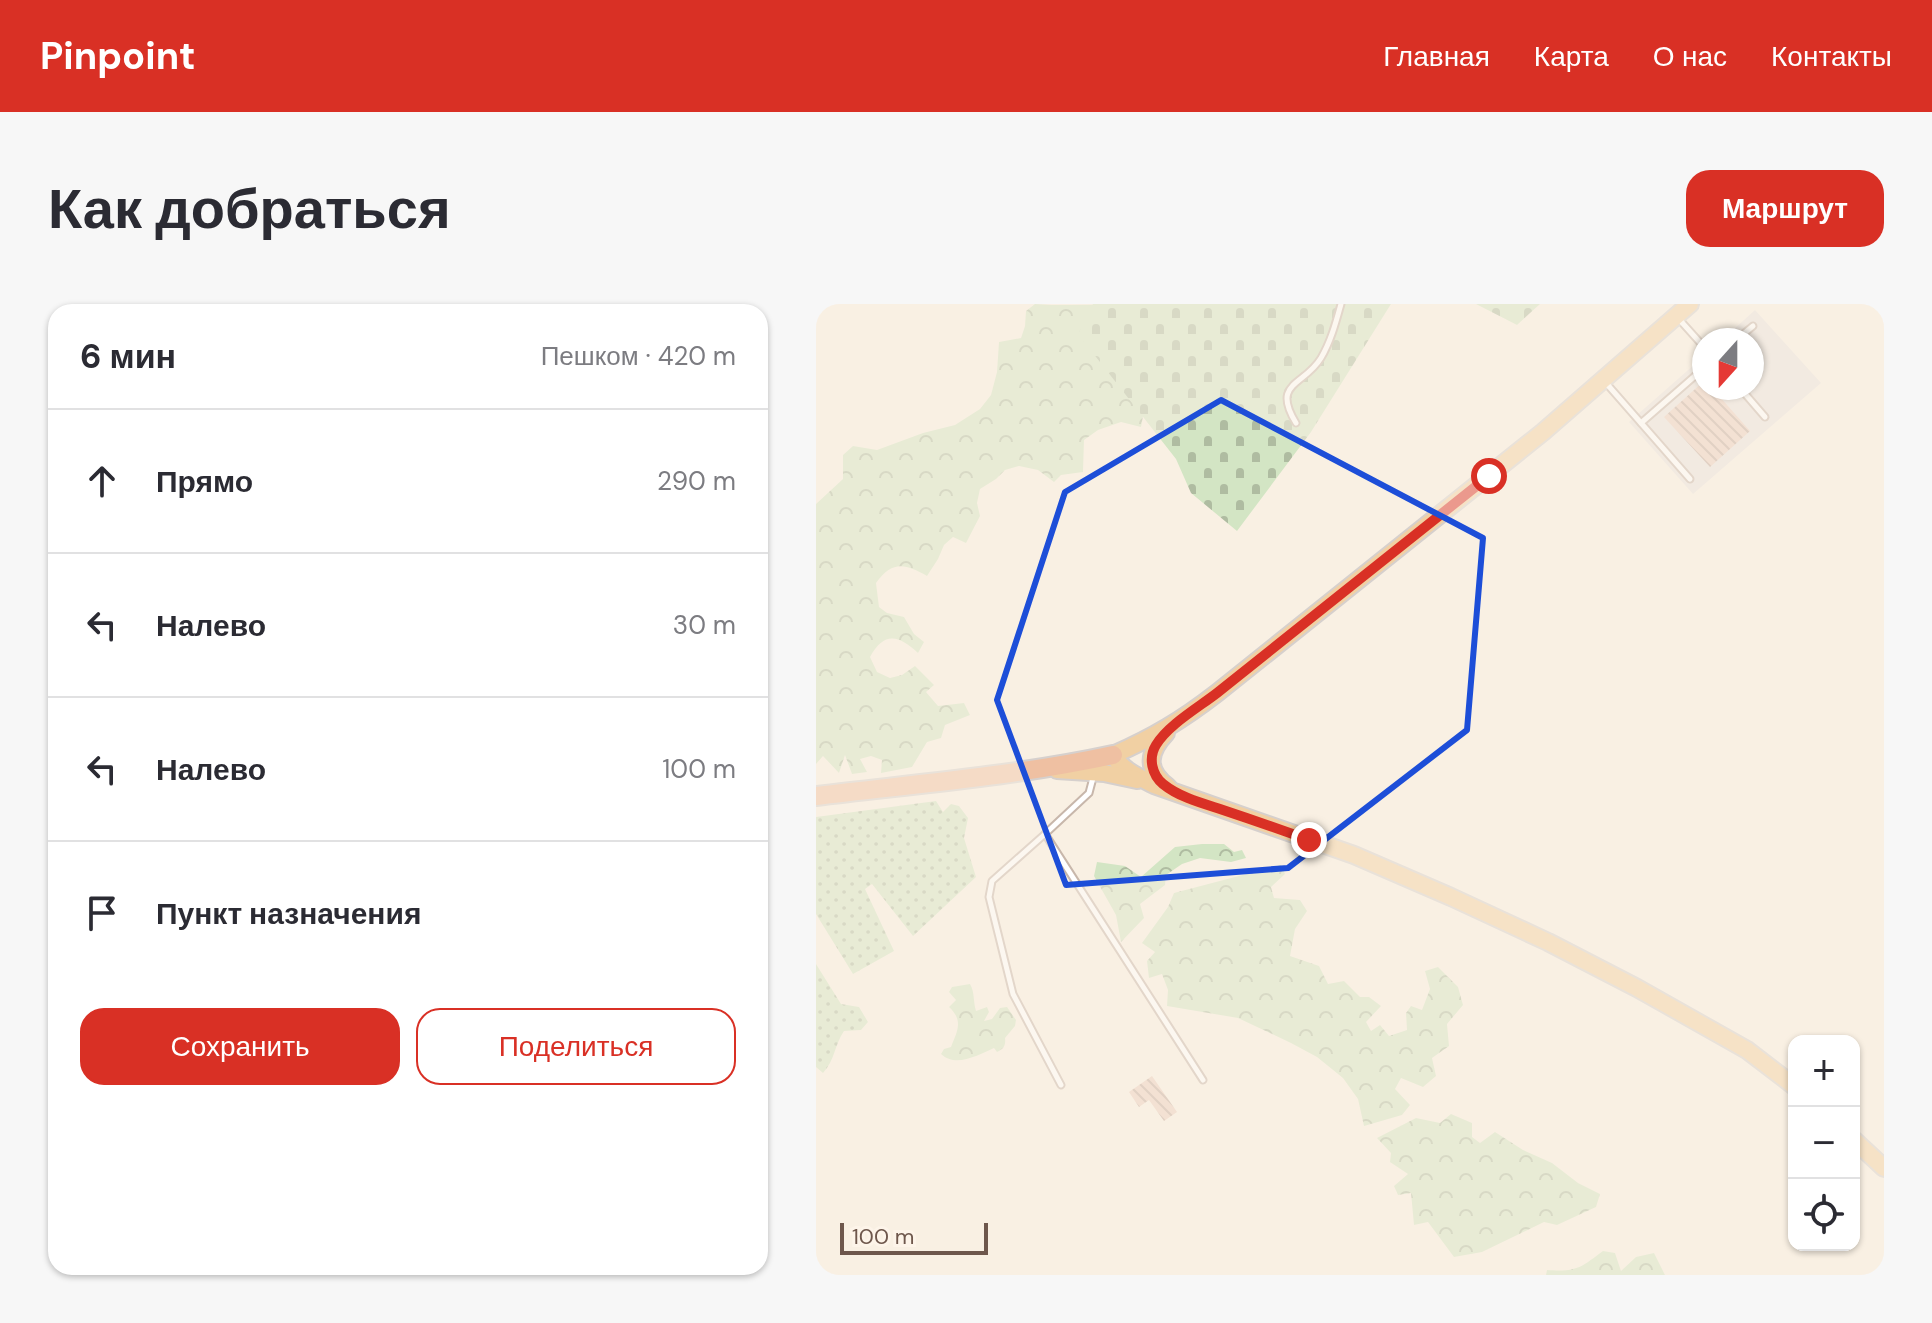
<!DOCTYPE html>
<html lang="ru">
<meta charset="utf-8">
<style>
:root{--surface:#fff;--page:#f7f7f7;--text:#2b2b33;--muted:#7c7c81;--line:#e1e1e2;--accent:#d93025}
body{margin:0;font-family:"DM Sans",sans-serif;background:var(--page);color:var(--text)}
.controls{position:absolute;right:24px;bottom:24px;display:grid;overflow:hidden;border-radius:16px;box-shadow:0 2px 6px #0004}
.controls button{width:72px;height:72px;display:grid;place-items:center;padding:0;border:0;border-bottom:2px solid var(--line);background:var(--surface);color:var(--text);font:40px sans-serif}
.compass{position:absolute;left:876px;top:24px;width:72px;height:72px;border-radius:50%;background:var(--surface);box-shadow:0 2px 6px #0004;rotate:201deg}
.scale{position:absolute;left:24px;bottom:20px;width:148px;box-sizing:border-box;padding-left:8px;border:4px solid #6e574c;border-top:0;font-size:22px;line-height:28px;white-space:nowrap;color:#6e574c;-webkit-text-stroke:6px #fdf4e9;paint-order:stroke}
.stop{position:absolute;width:24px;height:24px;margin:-18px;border:6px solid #d93025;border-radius:50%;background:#fff}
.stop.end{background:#d93025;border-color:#fff;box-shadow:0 2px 8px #0008}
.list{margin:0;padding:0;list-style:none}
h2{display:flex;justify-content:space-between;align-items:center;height:104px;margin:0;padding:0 32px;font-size:34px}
h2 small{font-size:26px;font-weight:400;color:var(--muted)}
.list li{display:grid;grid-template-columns:52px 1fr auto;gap:24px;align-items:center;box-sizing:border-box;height:144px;padding:0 32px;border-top:2px solid var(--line)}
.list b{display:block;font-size:30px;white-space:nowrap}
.list em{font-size:26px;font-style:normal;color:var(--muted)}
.actions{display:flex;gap:16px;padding:24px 32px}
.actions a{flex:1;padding:18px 0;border:2px solid var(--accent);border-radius:24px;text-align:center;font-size:28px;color:var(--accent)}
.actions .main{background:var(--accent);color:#fff}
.icon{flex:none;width:44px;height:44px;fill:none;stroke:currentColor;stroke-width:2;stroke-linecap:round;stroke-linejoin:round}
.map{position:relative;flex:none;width:1068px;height:971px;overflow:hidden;border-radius:24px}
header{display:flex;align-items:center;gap:48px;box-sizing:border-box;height:112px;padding:0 40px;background:var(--accent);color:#fff}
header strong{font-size:38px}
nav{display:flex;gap:44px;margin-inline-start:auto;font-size:28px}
.intro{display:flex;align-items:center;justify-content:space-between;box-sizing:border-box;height:192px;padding:0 48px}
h1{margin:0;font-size:56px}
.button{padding:20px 36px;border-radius:24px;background:var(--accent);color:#fff;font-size:28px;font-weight:700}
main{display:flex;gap:48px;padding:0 48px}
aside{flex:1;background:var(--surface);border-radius:24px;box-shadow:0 2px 6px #0004}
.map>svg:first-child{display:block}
</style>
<header>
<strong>Pinpoint</strong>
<nav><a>Главная</a><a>Карта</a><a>О нас</a><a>Контакты</a></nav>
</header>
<div class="intro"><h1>Как добраться</h1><a class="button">Маршрут</a></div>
<main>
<aside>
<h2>6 мин<small>Пешком · 420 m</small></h2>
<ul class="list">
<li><svg class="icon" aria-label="ahead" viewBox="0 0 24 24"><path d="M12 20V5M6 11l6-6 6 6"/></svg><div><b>Прямо</b></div><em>290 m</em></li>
<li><svg class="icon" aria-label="left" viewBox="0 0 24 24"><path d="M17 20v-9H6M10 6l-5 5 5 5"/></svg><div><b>Налево</b></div><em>30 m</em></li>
<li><svg class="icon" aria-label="left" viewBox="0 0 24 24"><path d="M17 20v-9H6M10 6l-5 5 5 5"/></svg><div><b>Налево</b></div><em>100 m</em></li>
<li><svg class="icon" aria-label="arrive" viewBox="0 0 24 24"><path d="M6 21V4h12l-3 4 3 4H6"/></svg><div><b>Пункт назначения</b></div></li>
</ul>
<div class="actions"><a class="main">Сохранить</a><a>Поделиться</a></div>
</aside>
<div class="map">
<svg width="1068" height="971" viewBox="0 0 1068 971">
<defs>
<pattern id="grass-dots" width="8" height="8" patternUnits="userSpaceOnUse" patternTransform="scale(2)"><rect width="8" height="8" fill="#d3e5c4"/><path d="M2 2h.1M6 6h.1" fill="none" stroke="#afbca1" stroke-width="1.8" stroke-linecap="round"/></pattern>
<pattern id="forest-crowns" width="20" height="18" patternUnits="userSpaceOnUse" patternTransform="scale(2)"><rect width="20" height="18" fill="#d3e5c4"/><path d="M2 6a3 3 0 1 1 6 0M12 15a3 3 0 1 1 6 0" fill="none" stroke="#afbca1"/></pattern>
<pattern id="cemetery-stones" width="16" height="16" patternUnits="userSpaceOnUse" patternTransform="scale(2)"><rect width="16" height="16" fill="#d3e5c4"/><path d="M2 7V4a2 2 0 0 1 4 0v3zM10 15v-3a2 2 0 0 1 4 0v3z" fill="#afbca1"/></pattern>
<pattern id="building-back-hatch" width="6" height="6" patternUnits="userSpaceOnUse" patternTransform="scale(2)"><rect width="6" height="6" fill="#ebcebe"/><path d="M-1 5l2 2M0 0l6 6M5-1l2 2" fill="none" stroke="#c3aa9d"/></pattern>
</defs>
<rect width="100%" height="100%" fill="#f9f0e3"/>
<path fill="#e9e2de" d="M939 6 1005 79 877 190 813 118 888 52V84H936V36H906Z"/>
<g fill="url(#grass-dots)">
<path d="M120 497 127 508 135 500 143 502 152 514 148 534 160 573 97 632 56 580 49 585 78 647 37 670 0 610V513Z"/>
<path d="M0 660 25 700 43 703 52 718 45 726 28 727C18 742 19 756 7 769L0 763Z"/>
</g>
<g fill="url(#forest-crowns)">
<path d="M219 0 236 1 410 0 328 107 325 123 305 118 282 126 268 136 267 168 245 171 238 178 222 166 203 162 189 166 180 175 164 185 161 199 164 212 150 239 137 233 128 241 122 255 111 272C89 260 77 256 60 279L63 303 71 309 88 313 98 330 108 338 102 349C83 331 68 327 54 353L61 368 74 374 86 371 99 362 118 381 110 388 122 402 148 399 154 411 129 421 125 434 111 438 96 463 65 469 66 456 55 452 44 455 51 468 36 470 29 451 23 469 7 452 0 460V200L27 175V151L37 142 61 146 107 129 139 121 164 105 175 91 181 68 183 38 205 34 209 22 210 7Z"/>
<path d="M386 540H408L418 548 426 546 430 554 415 558 384 554 366 560 350 571 349 581 324 600 328 614 305 638 300 611 278 572 281 558 309 562 325 573 359 543Z"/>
<path d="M465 561 469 570 455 583 458 594 484 596 491 607 479 625 474 652 503 662 512 680 528 677 544 693H553L565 702 550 718 555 727 564 721 573 732 591 726 590 709 595 702 606 706 614 685 609 667 622 663 642 683 647 701 631 720 633 742 616 754 620 772 607 783 585 774 579 785 594 801 586 811 548 822 542 795 527 774 501 753 475 739 422 714 351 702 352 686 346 670 333 674 331 657 339 648 326 639 352 603 358 589Z"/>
<path d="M154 680C159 689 157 697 160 707L171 703 173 708 168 717 176 715 184 704 191 703 200 716 199 722 189 734C190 741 188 745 181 748L178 744C162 751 140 764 125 750L128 745 135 743C141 727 148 717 133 703L140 696 133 688 136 683Z"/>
<path d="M635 810 656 819V833L664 839 679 828 707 846 736 859 762 879 784 890 780 903 741 921 728 918 666 948 638 953 612 918 598 921 595 889 582 891 578 882 592 870 574 858 575 849 561 834 600 814 624 819Z"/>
<path d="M787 947 799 949 805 967 820 953 838 949 849 971H730L731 966C761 968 764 964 787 947Z"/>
</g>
<g fill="url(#cemetery-stones)">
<path d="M277 0H575L495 128 421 227 375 189 360 155 262 30Z"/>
<path d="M660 0H724L701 21Z"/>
</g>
<g fill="url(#building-back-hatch)">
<path d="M888 77V84H896L934 127 894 163 848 113Z"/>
<path d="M336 772 361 808 348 817 333 796 323 803 313 788Z"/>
</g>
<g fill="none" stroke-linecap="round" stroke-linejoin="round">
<defs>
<g id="service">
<path d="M862 14 888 43"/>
<path d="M920 36 937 22"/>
<path d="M790 79 874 175"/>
<path d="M924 84 949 113"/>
<path d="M480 119C455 78 488 82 505 54 515 37 520 18 525 0"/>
<path d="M825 119 888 64"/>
<path d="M278 470 273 489 229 530 387 776"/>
<path d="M229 530 176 577 173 593 197 690 245 781"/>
</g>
<g id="primary">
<path d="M874 0 727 128 401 389C366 416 338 433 297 451 306 466 323 473 338 481L538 551 635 593 732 638 821 684 931 746 978 782"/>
<path d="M350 429C332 448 329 466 352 483"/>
<path d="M241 466 288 469 321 476"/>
<path d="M1038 836 1068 864"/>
</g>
<path id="trunk" d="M0 492C99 480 200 472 297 451"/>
</defs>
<use href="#service" stroke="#c8b7ab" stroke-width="9"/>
<use href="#primary" stroke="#d6d0cd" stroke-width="20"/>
<use href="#trunk" stroke="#d6d0cd" stroke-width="22"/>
<use href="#service" stroke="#fff" stroke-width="5"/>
<use href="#primary" stroke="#f1d0a3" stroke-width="16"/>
<use href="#trunk" stroke="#efc0a2" stroke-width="18"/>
</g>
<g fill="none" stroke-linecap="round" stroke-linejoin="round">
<path stroke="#d93025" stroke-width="10" d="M493 536C463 525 434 515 404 505 385 499 363 493 347 480 336 471 332 454 340 441 352 421 383 403 401 389L673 172"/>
</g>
<path d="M0 0H1068V971H0ZM405 96 667 234 651 426 472 564 250 581 181 396 249 188Z" fill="#f9f0e3" fill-opacity=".55" fill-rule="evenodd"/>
<path fill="none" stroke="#1d4ed8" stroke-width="6" stroke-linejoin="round" d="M405 96 667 234 651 426 472 564 250 581 181 396 249 188Z"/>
</svg>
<div class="controls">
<button>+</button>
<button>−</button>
<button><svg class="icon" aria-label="locate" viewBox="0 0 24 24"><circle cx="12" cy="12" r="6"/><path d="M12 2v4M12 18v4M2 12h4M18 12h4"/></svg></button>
</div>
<svg class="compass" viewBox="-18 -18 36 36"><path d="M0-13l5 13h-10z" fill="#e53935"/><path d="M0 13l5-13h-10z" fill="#7c7c81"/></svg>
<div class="scale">100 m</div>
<div class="stop" style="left:673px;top:172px"></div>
<div class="stop end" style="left:493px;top:536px"></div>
</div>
</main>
